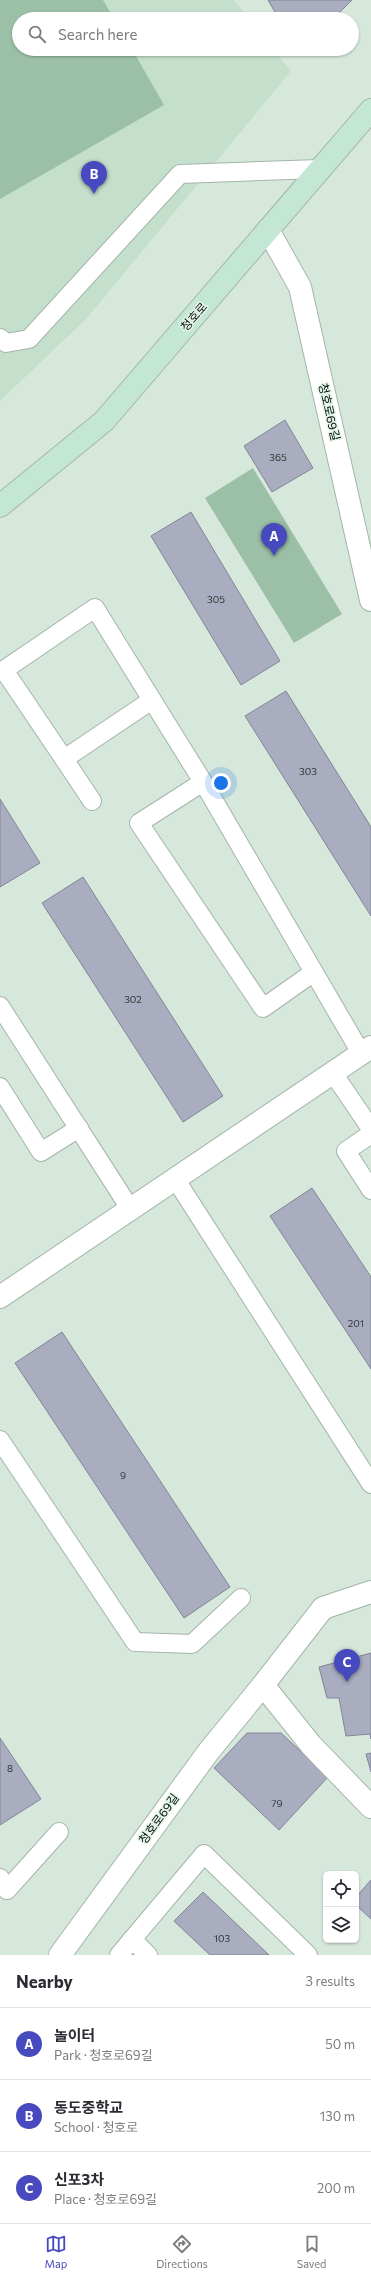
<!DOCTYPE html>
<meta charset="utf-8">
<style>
:root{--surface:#fff;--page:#f7f7f7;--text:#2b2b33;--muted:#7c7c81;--line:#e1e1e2;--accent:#4749be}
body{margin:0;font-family:Commissioner,"Noto Sans KR",sans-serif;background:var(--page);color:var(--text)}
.controls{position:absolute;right:12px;bottom:12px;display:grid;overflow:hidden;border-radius:6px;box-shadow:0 1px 3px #0004}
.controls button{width:36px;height:36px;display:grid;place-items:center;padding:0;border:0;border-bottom:1px solid var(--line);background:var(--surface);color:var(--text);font:20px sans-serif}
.you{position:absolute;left:221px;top:783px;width:14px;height:14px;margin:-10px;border:3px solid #fff;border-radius:50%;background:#1a73e8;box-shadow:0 0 0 6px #1a73e833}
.badge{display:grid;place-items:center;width:26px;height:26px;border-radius:50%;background:var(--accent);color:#fff;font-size:13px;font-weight:700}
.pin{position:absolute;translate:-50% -33px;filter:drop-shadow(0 1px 2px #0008)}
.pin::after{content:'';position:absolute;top:21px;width:14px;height:12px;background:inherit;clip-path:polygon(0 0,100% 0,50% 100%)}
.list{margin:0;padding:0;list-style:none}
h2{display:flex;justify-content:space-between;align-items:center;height:52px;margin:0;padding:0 16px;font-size:17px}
h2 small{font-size:13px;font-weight:400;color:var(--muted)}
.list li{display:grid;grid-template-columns:26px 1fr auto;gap:12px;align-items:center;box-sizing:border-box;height:72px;padding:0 16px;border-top:1px solid var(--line)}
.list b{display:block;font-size:15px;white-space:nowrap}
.list p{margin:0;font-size:13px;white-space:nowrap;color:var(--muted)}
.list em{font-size:13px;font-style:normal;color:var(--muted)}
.icon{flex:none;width:22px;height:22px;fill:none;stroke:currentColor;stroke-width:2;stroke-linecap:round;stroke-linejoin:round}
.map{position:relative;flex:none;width:371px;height:1955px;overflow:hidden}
.search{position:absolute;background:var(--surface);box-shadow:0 1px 3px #0004;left:12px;right:12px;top:12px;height:44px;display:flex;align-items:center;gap:10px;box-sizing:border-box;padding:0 14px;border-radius:22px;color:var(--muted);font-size:15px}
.sheet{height:268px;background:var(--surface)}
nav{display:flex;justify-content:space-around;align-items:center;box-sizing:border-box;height:56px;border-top:1px solid var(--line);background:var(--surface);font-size:11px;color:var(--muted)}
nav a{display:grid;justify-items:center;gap:2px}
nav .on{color:var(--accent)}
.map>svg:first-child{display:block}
</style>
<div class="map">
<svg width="371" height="1955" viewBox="0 0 371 1955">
<rect width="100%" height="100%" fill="#d6e8db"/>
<path fill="#c5dfcd" d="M0 0H234L249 19H19V49H273L291 71 87 318 0 401Z"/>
<g fill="#9bc0a7">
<path d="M0 0H103L114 19H19V49H132L164 105 0 199Z"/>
<path d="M253 468 342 614 294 643 205 498Z"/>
</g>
<g fill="#a9adbf" stroke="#818596">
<path d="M268 0H352L333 19H279Z"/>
<path d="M285 420 313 468 272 492 244 446Z"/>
<path d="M191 512 280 661 241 685 151 536Z"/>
<path d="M286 691 371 827V916L245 716Z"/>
<path d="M0 799 40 863 0 887Z"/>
<path d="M83 877 223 1096 183 1122 42 903Z"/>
<path d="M312 1188 371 1277V1369L270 1216Z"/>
<path d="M62 1332 230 1587 184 1618 15 1363Z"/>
<path d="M371 1653V1739L370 1734 346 1736 339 1698H327L319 1667Z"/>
<path d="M247 1733H281L328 1777 279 1830 214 1768Z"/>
<path d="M0 1738 41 1799 0 1825Z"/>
<path d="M371 1753V1772L366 1754Z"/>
<path d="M371 1880V1919L356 1905V1897Z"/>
<path d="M203 1892 269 1955H210L174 1921Z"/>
</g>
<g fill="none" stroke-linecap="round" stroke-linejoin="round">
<defs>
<g id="service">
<path d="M0 338 6 343 29 339 180 174 319 169"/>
<path d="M64 759 4 670 95 608 152 700"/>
<path d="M92 801 64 759 152 700 203 782"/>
<path d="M314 972 263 1008 139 823 203 782 361 1053"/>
<path d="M0 1006 131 1210"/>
<path d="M333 1073 371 1129"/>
<path d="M0 1087 41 1152 79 1128"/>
<path d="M371 1134 346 1151 371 1190"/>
<path d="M176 1180 371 1484"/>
<path d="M0 1440 135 1642 192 1644 241 1598"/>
<path d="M0 1878 7 1890 59 1832"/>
<path d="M132 1939 148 1955"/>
<path d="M119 1955 204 1854 308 1955"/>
</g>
<g id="minor">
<path d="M268 230 300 287 371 600"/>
<path d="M0 1297 371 1047"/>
<path d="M263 1685 311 1745 371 1807"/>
<path d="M60 1955 209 1751 263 1685 323 1608 371 1592"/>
</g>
<path id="secondary" d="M0 506 104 421 371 110"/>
</defs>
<use href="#service" stroke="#a4b5a9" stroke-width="20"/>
<use href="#minor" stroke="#a4b5a9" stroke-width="24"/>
<use href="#secondary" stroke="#a4b5a9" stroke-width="24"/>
<use href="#service" stroke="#fff" stroke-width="18"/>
<use href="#minor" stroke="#fff" stroke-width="22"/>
<use href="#secondary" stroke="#c4e6d4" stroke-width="22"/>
</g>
<g text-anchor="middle" stroke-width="3" stroke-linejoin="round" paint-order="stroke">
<g font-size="10" fill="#303637">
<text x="278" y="461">365</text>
<text x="216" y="603">305</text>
<text x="308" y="775">303</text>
<text x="133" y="1003">302</text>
<text x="356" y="1327">201</text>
<text x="123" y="1479">9</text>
<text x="10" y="1772">8</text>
<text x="277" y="1807">79</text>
<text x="222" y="1942">103</text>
</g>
<g font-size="12" fill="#080e0a" stroke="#e3f5e9">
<text transform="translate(194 317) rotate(-49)" y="4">청호로</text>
<text transform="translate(329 412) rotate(77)" y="4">청호로69길</text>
<text transform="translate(159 1819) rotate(-54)" y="4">청호로69길</text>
</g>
</g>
</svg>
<div class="controls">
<button><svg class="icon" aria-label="locate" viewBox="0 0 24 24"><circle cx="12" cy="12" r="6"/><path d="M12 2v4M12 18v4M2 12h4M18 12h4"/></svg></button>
<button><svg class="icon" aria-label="layers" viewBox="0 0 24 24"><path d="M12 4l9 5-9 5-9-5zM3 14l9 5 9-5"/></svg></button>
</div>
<div class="you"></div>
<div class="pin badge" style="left:274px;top:556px">A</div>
<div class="pin badge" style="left:94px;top:194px">B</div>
<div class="pin badge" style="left:347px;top:1682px">C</div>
<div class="search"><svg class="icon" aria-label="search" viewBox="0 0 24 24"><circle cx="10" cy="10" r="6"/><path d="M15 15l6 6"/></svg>Search here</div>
</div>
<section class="sheet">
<h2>Nearby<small>3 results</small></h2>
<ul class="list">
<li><span class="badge">A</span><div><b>놀이터</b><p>Park · 청호로69길</p></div><em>50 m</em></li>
<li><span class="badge">B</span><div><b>동도중학교</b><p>School · 청호로</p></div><em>130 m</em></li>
<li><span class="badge">C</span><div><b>신포3차</b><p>Place · 청호로69길</p></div><em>200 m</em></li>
</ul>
</section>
<nav>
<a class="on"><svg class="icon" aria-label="map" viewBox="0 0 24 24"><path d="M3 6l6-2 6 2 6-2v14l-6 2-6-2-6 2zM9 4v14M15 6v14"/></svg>Map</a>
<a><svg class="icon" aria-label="directions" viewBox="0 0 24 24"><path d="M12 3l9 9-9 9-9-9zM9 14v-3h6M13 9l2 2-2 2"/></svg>Directions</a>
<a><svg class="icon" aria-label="saved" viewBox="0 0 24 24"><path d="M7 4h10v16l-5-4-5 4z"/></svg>Saved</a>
</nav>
